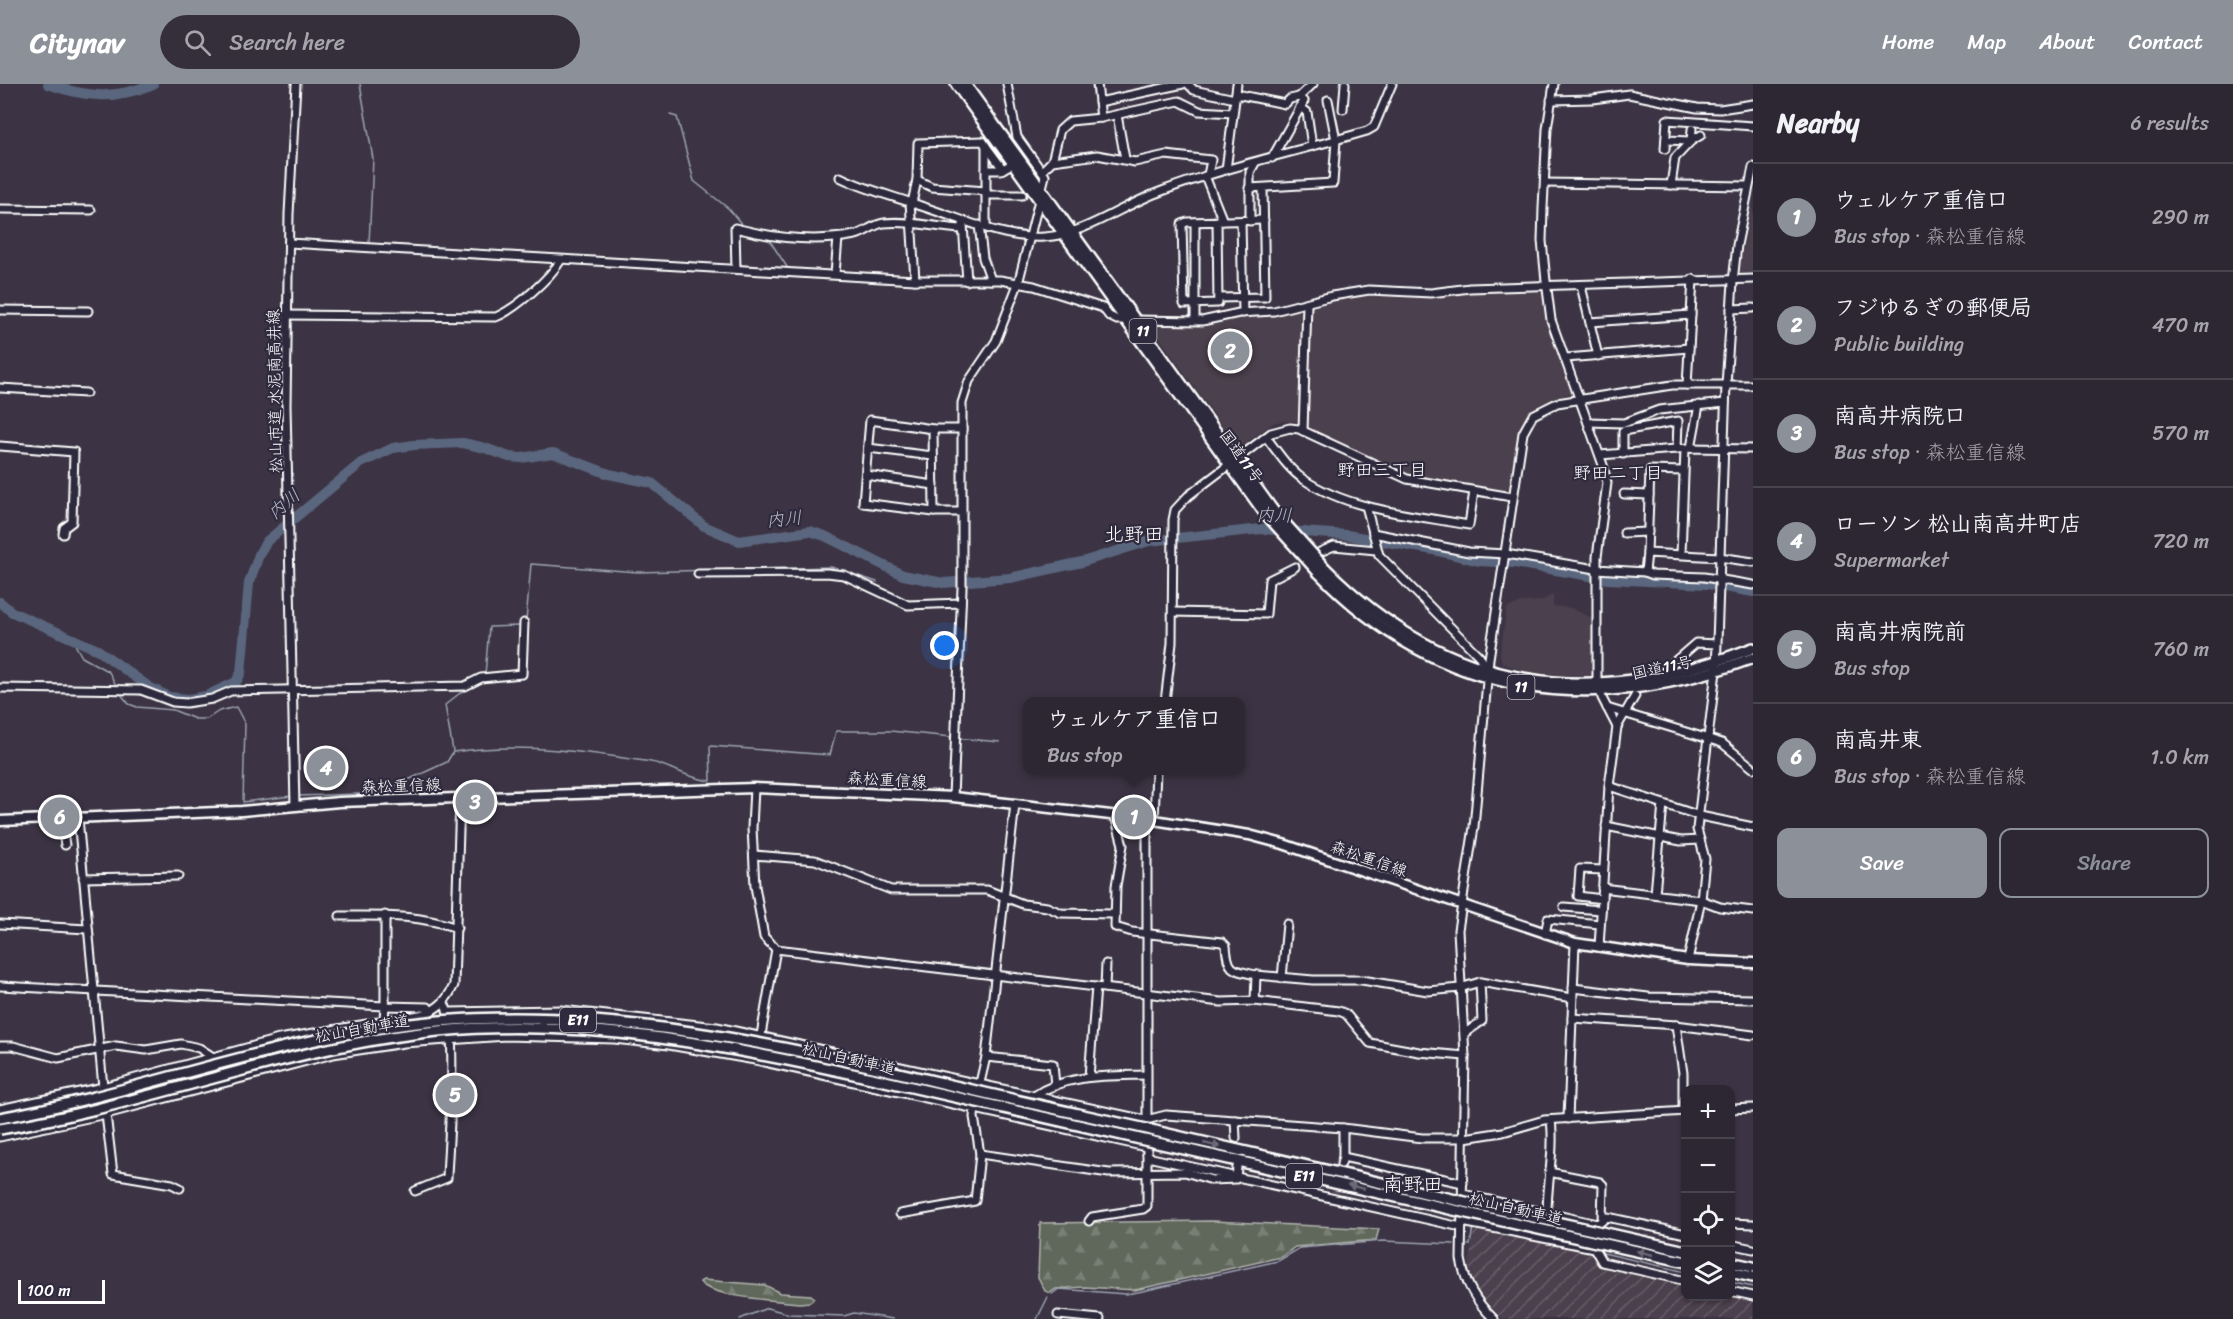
<!DOCTYPE html>
<meta charset="utf-8">
<style>
:root{--surface:#2d2733;--page:#352f3b;--text:#f1f3f6;--muted:#a7a5ac;--line:#48444e;--accent:#8c9099}
body{margin:0;font-family:Sriracha,"Klee One",sans-serif;background:var(--page);color:var(--text)}
.controls{position:absolute;right:18px;bottom:18px;display:grid;overflow:hidden;border-radius:12px;box-shadow:0 2px 4px #0004}
.controls button{width:54px;height:54px;display:grid;place-items:center;padding:0;border:0;border-bottom:2px solid var(--line);background:var(--surface);color:var(--text);font:30px sans-serif}
.scale{position:absolute;left:18px;bottom:15px;width:87px;box-sizing:border-box;padding-left:6px;border:3px solid #fff;border-top:0;font-size:16px;line-height:21px;white-space:nowrap;color:#fff;-webkit-text-stroke:4px #2f2a3d;paint-order:stroke}
.you{position:absolute;left:945px;top:562px;width:21px;height:21px;margin:-15px;border:4px solid #fff;border-radius:50%;background:#1a73e8;box-shadow:0 0 0 9px #1a73e833}
.badge{display:grid;place-items:center;width:39px;height:39px;border-radius:50%;background:var(--accent);color:#fff;font-size:20px;font-weight:700}
.pin{position:absolute;translate:-50% -50%;border:3px solid #fff;box-shadow:0 2px 6px #0006}
.popup{position:absolute;left:1023px;top:613px;width:222px;height:78px;box-sizing:border-box;display:grid;place-content:center;border-radius:12px;background:var(--surface);filter:drop-shadow(0 2px 4px #0005);font-size:20px;white-space:nowrap;color:var(--muted)}
.popup b{font-size:22px;color:var(--text)}
.popup::after{content:'';position:absolute;left:50%;top:100%;margin-left:-12px;border:12px solid transparent;border-top-color:var(--surface)}
.list{margin:0;padding:0;list-style:none}
h2{display:flex;justify-content:space-between;align-items:center;height:78px;margin:0;padding:0 24px;font-size:26px}
h2 small{font-size:20px;font-weight:400;color:var(--muted)}
.list li{display:grid;grid-template-columns:39px 1fr auto;gap:18px;align-items:center;box-sizing:border-box;height:108px;padding:0 24px;border-top:2px solid var(--line)}
.list b{display:block;font-size:22px;white-space:nowrap}
.list p{margin:0;font-size:20px;white-space:nowrap;color:var(--muted)}
.list em{font-size:20px;font-style:normal;color:var(--muted)}
.actions{display:flex;gap:12px;padding:18px 24px}
.actions a{flex:1;padding:14px 0;border:2px solid var(--accent);border-radius:12px;text-align:center;font-size:21px;color:var(--accent)}
.actions .main{background:var(--accent);color:#fff}
.icon{flex:none;width:33px;height:33px;fill:none;stroke:currentColor;stroke-width:2;stroke-linecap:round;stroke-linejoin:round}
.map{position:relative;flex:none;width:1753px;height:1235px;overflow:hidden}
header{display:flex;align-items:center;gap:36px;box-sizing:border-box;height:84px;padding:0 30px;background:var(--accent);color:#fff}
header strong{font-size:28px}
nav{display:flex;gap:33px;margin-inline-start:auto;font-size:21px}
.search{width:420px;height:54px;background:var(--page);display:flex;align-items:center;gap:15px;box-sizing:border-box;padding:0 21px;border-radius:33px;color:var(--muted);font-size:22px}
main{display:flex}
aside{flex:1;background:var(--surface)}
.map>svg:first-child{display:block}
</style>
<header>
<strong>Citynav</strong>
<div class="search"><svg class="icon" aria-label="search" viewBox="0 0 24 24"><circle cx="10" cy="10" r="6"/><path d="M15 15l6 6"/></svg>Search here</div>
<nav><a>Home</a><a>Map</a><a>About</a><a>Contact</a></nav>
</header>
<main>
<div class="map">
<svg width="1753" height="1235" viewBox="0 0 1753 1235">
<defs>
<pattern id="industrial-furrows" width="10" height="10" patternUnits="userSpaceOnUse" patternTransform="scale(1.5)"><rect width="10" height="10" fill="#4c404d"/><path d="M-1 1l2-2M0 10L10 0M9 11l2-2" fill="none" stroke="#675d68"/></pattern>
<pattern id="forest-firs" width="22" height="20" patternUnits="userSpaceOnUse" patternTransform="scale(1.5)"><rect width="22" height="20" fill="#61685b"/><path d="M5 1l3.5 6h-7zM16 11l3.5 6h-7z" fill="#797f74"/></pattern>
</defs>
<rect width="100%" height="100%" fill="#3c3444"/>
<filter id="ink" filterUnits="userSpaceOnUse"><feTurbulence type="fractalNoise" baseFrequency=".0167" numOctaves="2"/><feDisplacementMap in="SourceGraphic" scale="12" xChannelSelector="R" yChannelSelector="G"/><feConvolveMatrix kernelMatrix="1 2 1 2 8 2 1 2 1" color-interpolation-filters="sRGB"/></filter>
<g filter="url(#ink)">
<g fill="#4c404d">
<path d="M1753 115V192H1747L1740 191 1739 187Z"/>
<path d="M1477 208H1542L1545 211 1549 241 1574 308 1538 321 1523 337 1509 407 1397 388 1315 349 1308 341 1293 337 1275 338 1241 362 1236 361 1151 242 1153 239 1219 240 1239 232 1304 226 1340 215 1360 212 1413 214Z"/>
<path d="M1553 511V522L1571 524 1594 535 1593 593 1527 588 1502 579 1500 569 1507 524 1522 518 1541 517Z"/>
</g>
<path fill="url(#industrial-furrows)" d="M1474 1143 1591 1168 1599 1181 1685 1200 1686 1212 1731 1211 1753 1216V1235H1503L1481 1213 1472 1194 1469 1181Z"/>
<g fill="url(#forest-firs)" stroke="#b0b4ad" stroke-width="1.5">
<path d="M1213 1137 1379 1145 1376 1156 1295 1163 1281 1173 1135 1206 1084 1203 1056 1205 1050 1209 1045 1207 1038 1193 1040 1139Z"/>
<path d="M703 1196 765 1201 780 1209 811 1211 814 1214 810 1218 800 1219C780 1217 710 1213 700 1198Z"/>
</g>
<g fill="none" stroke-linecap="round" stroke-linejoin="round">
<g stroke="#9ca3b2" stroke-width="1.5">
<path d="M360 0 373 75 369 160"/>
<path d="M670 31 677 33 694 97 729 125 743 142"/>
<path d="M768 154 787 183"/>
<path d="M526 537 531 480 638 488 831 483 877 498"/>
<path d="M73 557 82 573 109 588 117 603"/>
<path d="M485 591 489 543 520 542"/>
<path d="M120 609 129 620 137 623 173 626 195 635H207L219 627 236 623 245 640 243 718 292 712"/>
<path d="M957 654 1000 658"/>
<path d="M453 667 445 621 465 605"/>
<path d="M297 712 390 709 397 701 447 678 453 668C508 660 564 665 618 673 631 676 646 676 659 680 677 686 691 695 711 697L710 662 830 671 836 647H890L952 653"/>
<path d="M1468 1161H1470L1473 1144"/>
<path d="M1599 1168 1686 1188"/>
<path d="M1730 1198 1753 1203"/>
<path d="M1052 1210 1059 1205 1126 1210 1138 1208 1278 1177 1300 1164 1383 1157 1454 1160"/>
<path d="M740 1235 767 1224 790 1230 844 1232 854 1229 893 1235"/>
<path d="M1037 1235 1048 1213"/>
</g>
<g stroke="#5a667e" stroke-width="10">
<path d="M48 0C88 14 114 16 153 0"/>
<path d="M0 518 12 528 98 566 149 603 169 613 189 615 206 612 236 598 241 589 249 499 260 468 267 457 361 379 393 364 414 361 463 359 485 364 509 373 521 374 553 369 609 390 652 399 704 442 739 457 810 447 825 452 903 491 943 499 1010 494 1082 478 1149 457 1261 445 1347 451 1434 466 1479 477 1515 479 1608 495 1708 500 1753 508"/>
</g>
<path stroke="#504857" stroke-width="7" stroke-dasharray="7 3.5" stroke-linecap="butt" d="M1335 1109 1341 1080"/>
<defs>
<g id="minor">
<path d="M1097 0 1101 34"/>
<path d="M1188 0 1194 6 1235 15"/>
<path d="M1554 0 1547 45 1543 124 1542 157 1546 197 1551 236 1603 381 1607 399 1597 473V594L1602 614 1617 643 1609 702 1599 863"/>
<path d="M1236 10 1285 20 1290 15 1299 13"/>
<path d="M1551 16 1593 15 1629 10 1697 24 1720 25 1753 20"/>
<path d="M1099 18 1183 0"/>
<path d="M1300 23 1307 28 1312 62"/>
<path d="M1343 25 1345 0"/>
<path d="M1117 31 1125 75"/>
<path d="M1666 56 1691 57 1692 45"/>
<path d="M986 62 1003 85"/>
<path d="M1665 65 1667 36 1753 42"/>
<path d="M1272 74 1304 17 1299 13 1313 0"/>
<path d="M1052 77 1060 46 1070 37 1101 34 1179 17 1199 27 1233 29"/>
<path d="M986 86V143"/>
<path d="M1226 86 1237 0"/>
<path d="M1042 87 1052 77 1097 71 1135 78 1166 71 1211 76 1208 91"/>
<path d="M1205 92 1223 137"/>
<path d="M840 93C866 106 893 112 921 122 956 133 1007 156 1044 153 1086 151 1122 121 1162 107 1228 82 1299 67 1367 47L1374 43 1392 0"/>
<path d="M917 96 932 103 986 107"/>
<path d="M1545 99 1748 102"/>
<path d="M1671 101 1675 74 1691 57 1701 51"/>
<path d="M1249 104 1333 99 1336 56 1328 16"/>
<path d="M986 111H1022"/>
<path d="M910 118 915 196"/>
<path d="M912 119 917 96 918 59 983 57 986 62V86H1001L1012 80"/>
<path d="M0 125 91 126"/>
<path d="M1217 137 1218 219 1184 220 1182 140 1187 138 1264 136"/>
<path d="M1241 137 1243 229"/>
<path d="M1250 137V88L1255 79"/>
<path d="M1195 138V236"/>
<path d="M963 141 967 197"/>
<path d="M979 141 983 174 991 196"/>
<path d="M289 159 915 196H1000L1034 202 1103 224 1109 232 1117 236H1135L1202 237 1239 229 1274 227 1332 212 1369 206 1431 209 1470 204 1753 195"/>
<path d="M736 185 735 144C774 154 815 159 855 151 865 149 874 140 884 139 910 136 937 144 963 145"/>
<path d="M835 190 838 154"/>
<path d="M1581 202 1598 272"/>
<path d="M1218 214 1265 213 1263 104"/>
<path d="M1731 225 1753 224"/>
<path d="M0 226 88 227"/>
<path d="M286 231 496 233C516 225 550 194 561 176"/>
<path d="M1590 238 1691 231"/>
<path d="M1566 274 1689 264"/>
<path d="M1687 301 1693 195"/>
<path d="M0 304 86 309"/>
<path d="M1588 338 1624 339 1659 326 1725 319"/>
<path d="M933 345 934 428"/>
<path d="M1303 347 1307 221"/>
<path d="M1266 353C1277 367 1288 385 1303 395 1350 427 1415 431 1469 441L1474 407"/>
<path d="M0 362 74 368 72 438 64 444 63 450"/>
<path d="M868 364 933 372"/>
<path d="M1691 364 1699 321"/>
<path d="M1623 370V347L1678 337 1677 365"/>
<path d="M1600 371 1689 364 1753 365"/>
<path d="M866 391 934 401"/>
<path d="M1624 410 1649 411"/>
<path d="M1366 422 1379 471 1479 572 1489 586"/>
<path d="M962 428H934L863 419 870 336 933 345H962"/>
<path d="M1373 449 1469 468 1506 470 1596 485 1645 488 1647 469 1719 473 1753 478"/>
<path d="M1624 449 1648 448"/>
<path d="M1320 468 1334 462 1376 466"/>
<path d="M1647 469 1650 386 1683 387"/>
<path d="M1681 470 1685 365"/>
<path d="M1645 488 1653 491 1704 493 1753 501"/>
<path d="M698 490 827 489 844 491 908 521 961 519"/>
<path d="M1173 528 1266 530 1269 496 1295 483"/>
<path d="M1667 589 1666 585 1696 559 1716 560"/>
<path d="M0 604 141 606 173 618 186 619 212 615 231 607 465 602 481 594 522 590 524 539"/>
<path d="M1165 618 1172 559 1173 436 1175 426 1188 412 1271 349 1290 344 1299 345 1407 395 1512 413"/>
<path d="M1607 624 1722 659 1753 684"/>
<path d="M1617 643 1635 612"/>
<path d="M1609 702 1700 732 1753 743"/>
<path d="M754 704 752 744 755 802 764 853 776 865 1221 918 1255 917 1339 927 1346 930 1370 959 1419 968 1465 972"/>
<path d="M953 713 962 504V319L969 297 996 257 1018 200 1045 92 1017 53 1007 0"/>
<path d="M295 722 286 322 289 130 296 0"/>
<path d="M1115 732 1123 761 1116 802 1115 843 1132 848 1222 858 1226 862C1228 887 1232 886 1256 891"/>
<path d="M78 734 103 1003"/>
<path d="M61 735 65 761"/>
<path d="M1154 736 1156 686"/>
<path d="M1606 742 1681 757 1700 756"/>
<path d="M754 771 815 776 891 806H987L1023 820 1047 823 1061 829 1113 830"/>
<path d="M83 794 178 792"/>
<path d="M1602 804 1701 816 1720 823 1753 827"/>
<path d="M1655 810 1663 720"/>
<path d="M1602 815 1578 812 1580 785 1603 786"/>
<path d="M1564 823 1601 826"/>
<path d="M385 831V922L428 923 431 927"/>
<path d="M340 832C383 832 415 830 457 844"/>
<path d="M0 840 87 845"/>
<path d="M1545 850 1548 835 1600 840"/>
<path d="M1688 876 1701 816 1705 775 1697 745 1716 587 1726 301 1733 198 1737 161 1753 83"/>
<path d="M1282 894 1287 840"/>
<path d="M0 902 385 922 384 935"/>
<path d="M1105 904 1106 880"/>
<path d="M1573 904 1648 913 1753 915"/>
<path d="M1255 917 1256 891 1313 896H1362L1428 907 1460 904 1480 898 1572 914"/>
<path d="M450 928 561 926 717 943 1146 1036 1166 1031 1343 1044 1422 1054H1464L1503 1048 1544 1036 1686 1027"/>
<path d="M1572 934 1676 941 1753 951"/>
<path d="M1676 941 1683 989V1027"/>
<path d="M1465 949 1482 937 1480 898"/>
<path d="M761 951 776 865"/>
<path d="M0 962H13L58 974 116 962 146 966 181 960 199 964 213 973"/>
<path d="M986 973 1053 980 1055 1002"/>
<path d="M1089 993 1096 903"/>
<path d="M979 1003 986 973 1015 720"/>
<path d="M1034 1012C1066 990 1109 992 1146 991"/>
<path d="M0 1025 103 1003 279 955 425 930C440 923 447 916 454 901L460 715"/>
<path d="M1730 1025 1753 1024"/>
<path d="M106 1030 113 1090 172 1100 180 1104"/>
<path d="M1568 1035 1575 859"/>
<path d="M1235 1036 1236 1054"/>
<path d="M0 1053 106 1030 333 970 404 959 506 952 614 955 669 961 755 976 1146 1063"/>
<path d="M980 1070 1109 1089 1185 1088 1212 1096 1236 1095 1237 1083"/>
<path d="M1147 1070 1152 1074 1461 1143"/>
<path d="M1343 1073V1044"/>
<path d="M1341 1080 1343 1073 1463 1099"/>
<path d="M1549 1088 1600 1098 1603 1101 1602 1137"/>
<path d="M415 1107 447 1094C448 1059 459 944 444 919"/>
<path d="M1463 1110 1597 1140 1607 1133 1686 1150"/>
<path d="M1547 1129C1547 1097 1555 1067 1551 1036"/>
<path d="M900 1130 975 1117 980 1070 974 1033 975 1023"/>
<path d="M1089 1137 1092 1133 1143 1125 1147 1122V735"/>
<path d="M1462 1138 1594 1164 1602 1178 1686 1197"/>
<path d="M1730 1139 1753 1140"/>
<path d="M1730 1160 1753 1165"/>
<path d="M1730 1207 1753 1212"/>
<path d="M1058 1231 1100 1235"/>
<path d="M1494 1235C1476 1218 1465 1200 1461 1175L1465 972 1458 846 1474 743 1489 575 1523 349 1533 331 1557 319 1672 301H1753"/>
</g>
<path id="major" d="M0 737 242 727 339 718 754 704 953 713 1015 720 1154 736 1249 751 1283 760 1575 859 1688 876 1753 879"/>
<g id="highway">
<path d="M956 0 1263 427"/>
<path d="M965 0 1272 425"/>
<path d="M1325 484C1450 609 1591 627 1753 564"/>
<path d="M1319 489C1440 615 1593 634 1753 574"/>
<path d="M1155 1047 1456 1116"/>
<path d="M1153 1058 1454 1126"/>
<path d="M1606 1149 1686 1167"/>
<path d="M1605 1160 1686 1178"/>
<path d="M1730 1178 1753 1183"/>
<path d="M1730 1188 1753 1193"/>
</g>
</defs>
<use href="#minor" stroke="#fff" stroke-width="11"/>
<use href="#major" stroke="#fff" stroke-width="13"/>
<use href="#highway" stroke="#fff" stroke-width="14"/>
<use href="#minor" stroke="#2f2a3d" stroke-width="7"/>
<use href="#major" stroke="#2f2a3d" stroke-width="8"/>
<use href="#highway" stroke="#2f2a3d" stroke-width="9"/>
<defs>
<g id="highway-bridge">
<path d="M1272 425 1325 484"/>
<path d="M1263 427 1319 489"/>
<path d="M0 1034C147 1007 289 949 439 937 610 923 776 960 942 999 1013 1016 1084 1031 1155 1047"/>
<path d="M0 1045C148 1021 288 962 438 947 586 933 733 963 876 995 969 1016 1061 1037 1153 1058"/>
<path d="M1456 1116 1606 1149"/>
<path d="M1454 1126 1605 1160"/>
</g>
</defs>
<use href="#highway-bridge" stroke="#fff" stroke-width="14" stroke-linecap="butt"/>
<use href="#highway-bridge" stroke="#2f2a3d" stroke-width="9"/>
</g>
<defs><path id="oneway-solid" d="M-6-.8H1V-3.2L6.5 0L1 3.2V.8H-6Z" transform="scale(1.5)"/></defs>
<g fill="#6d6a77">
<use href="#oneway-solid" transform="translate(1212 1061) rotate(13)"/>
<use href="#oneway-solid" transform="translate(1356 1103) rotate(-167)"/>
<use href="#oneway-solid" transform="translate(1645 1169) rotate(-167)"/>
</g>
</g>
<g text-anchor="middle" stroke-width="4.5" stroke-linejoin="round" paint-order="stroke">
<g fill="#2f2a3d" stroke="#c1bfc5" stroke-width="1.5">
<rect x="1129.5" y="235" width="27" height="24" rx="4.5"/>
<rect x="1507.5" y="591" width="27" height="24" rx="4.5"/>
<rect x="560" y="924" width="36" height="24" rx="4.5"/>
<rect x="1286" y="1080" width="36" height="24" rx="4.5"/>
</g>
<g font-size="15" font-weight="bold" fill="#fff">
<text x="1143" y="252">11</text>
<text x="1521" y="608">11</text>
<text x="578" y="941">E11</text>
<text x="1304" y="1097">E11</text>
</g>
<g font-size="16" fill="#fff" stroke="#2f2a3d">
<text transform="translate(274 307) rotate(-91)" y="6">松山市道 水泥南高井線</text>
<text transform="translate(1242 372) rotate(54)" y="6">国道11号</text>
<text transform="translate(1662 583) rotate(-12)" y="6">国道11号</text>
<text transform="translate(887 695) rotate(3)" y="6">森松重信線</text>
<text transform="translate(401 701) rotate(-2)" y="6">森松重信線</text>
<text transform="translate(1369 774) rotate(19)" y="6">森松重信線</text>
<text transform="translate(362 944) rotate(-10)" y="6">松山自動車道</text>
<text transform="translate(849 974) rotate(13)" y="6">松山自動車道</text>
<text transform="translate(1516 1124) rotate(13)" y="6">松山自動車道</text>
</g>
<g font-size="18" fill="#fff" stroke="#2f2a3d">
<text x="1382" y="392">野田三丁目</text>
<text x="1618" y="395">野田二丁目</text>
</g>
<g font-size="18" font-style="italic" fill="#b5bac5" stroke="#2f2a3d">
<text transform="translate(284 420) rotate(-40)" y="6">内川</text>
<text transform="translate(1274 431) rotate(1)" y="6">内川</text>
<text transform="translate(784 435) rotate(-6)" y="6">内川</text>
</g>
<g font-size="20" fill="#fff" stroke="#2f2a3d">
<text x="1134" y="457">北野田</text>
<text x="1413" y="1107">南野田</text>
</g>
</g>
</svg>
<div class="controls">
<button>+</button>
<button>−</button>
<button><svg class="icon" aria-label="locate" viewBox="0 0 24 24"><circle cx="12" cy="12" r="6"/><path d="M12 2v4M12 18v4M2 12h4M18 12h4"/></svg></button>
<button><svg class="icon" aria-label="layers" viewBox="0 0 24 24"><path d="M12 4l9 5-9 5-9-5zM3 14l9 5 9-5"/></svg></button>
</div>
<div class="scale">100 m</div>
<div class="you"></div>
<div class="pin badge" style="left:1134px;top:733px">1</div>
<div class="popup"><b>ウェルケア重信口</b>Bus stop</div>
<div class="pin badge" style="left:1230px;top:267px">2</div>
<div class="pin badge" style="left:475px;top:718px">3</div>
<div class="pin badge" style="left:326px;top:684px">4</div>
<div class="pin badge" style="left:455px;top:1011px">5</div>
<div class="pin badge" style="left:60px;top:733px">6</div>
</div>
<aside>
<h2>Nearby<small>6 results</small></h2>
<ul class="list">
<li><span class="badge">1</span><div><b>ウェルケア重信口</b><p>Bus stop · 森松重信線</p></div><em>290 m</em></li>
<li><span class="badge">2</span><div><b>フジゆるぎの郵便局</b><p>Public building</p></div><em>470 m</em></li>
<li><span class="badge">3</span><div><b>南高井病院口</b><p>Bus stop · 森松重信線</p></div><em>570 m</em></li>
<li><span class="badge">4</span><div><b>ローソン 松山南高井町店</b><p>Supermarket</p></div><em>720 m</em></li>
<li><span class="badge">5</span><div><b>南高井病院前</b><p>Bus stop</p></div><em>760 m</em></li>
<li><span class="badge">6</span><div><b>南高井東</b><p>Bus stop · 森松重信線</p></div><em>1.0 km</em></li>
</ul>
<div class="actions"><a class="main">Save</a><a>Share</a></div>
</aside>
</main>
